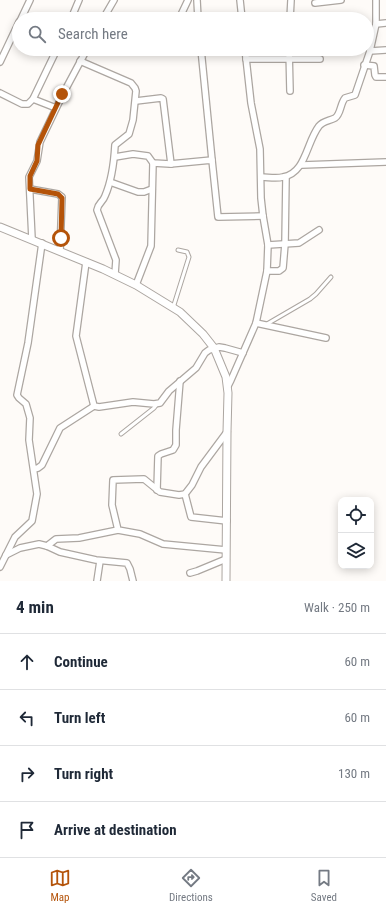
<!DOCTYPE html>
<meta charset="utf-8">
<style>
:root{--surface:#fff;--page:#f2f2f3;--text:#1f2937;--muted:#747a83;--line:#e0e1e3;--accent:#b45309}
body{margin:0;font-family:"Roboto Condensed",sans-serif;background:var(--page);color:var(--text)}
.controls{position:absolute;right:12px;bottom:12px;display:grid;overflow:hidden;border-radius:8px;box-shadow:0 2px 10px #0003}
.controls button{width:36px;height:36px;display:grid;place-items:center;padding:0;border:0;border-bottom:1px solid var(--line);background:var(--surface);color:var(--text);font:20px sans-serif}
.stop{position:absolute;width:12px;height:12px;margin:-9px;border:3px solid #b45309;border-radius:50%;background:#fff}
.stop.end{background:#b45309;border-color:#fff;box-shadow:0 1px 4px #0008}
.list{margin:0;padding:0;list-style:none}
h2{display:flex;justify-content:space-between;align-items:center;height:52px;margin:0;padding:0 16px;font-size:17px}
h2 small{font-size:13px;font-weight:400;color:var(--muted)}
.list li{display:grid;grid-template-columns:26px 1fr auto;gap:12px;align-items:center;box-sizing:border-box;height:56px;padding:0 16px;border-top:1px solid var(--line)}
.list b{display:block;font-size:15px;white-space:nowrap}
.list em{font-size:13px;font-style:normal;color:var(--muted)}
.icon{flex:none;width:22px;height:22px;fill:none;stroke:currentColor;stroke-width:2;stroke-linecap:round;stroke-linejoin:round}
.map{position:relative;flex:none;width:386px;height:581px;overflow:hidden}
.search{position:absolute;background:var(--surface);box-shadow:0 2px 10px #0003;left:12px;right:12px;top:12px;height:44px;display:flex;align-items:center;gap:10px;box-sizing:border-box;padding:0 14px;border-radius:22px;color:var(--muted);font-size:15px}
.sheet{height:276px;background:var(--surface)}
nav{display:flex;justify-content:space-around;align-items:center;box-sizing:border-box;height:56px;border-top:1px solid var(--line);background:var(--surface);font-size:11px;color:var(--muted)}
nav a{display:grid;justify-items:center;gap:2px}
nav .on{color:var(--accent)}
.map>svg:first-child{display:block}
</style>
<div class="map">
<svg width="386" height="581" viewBox="0 0 386 581">
<rect width="100%" height="100%" fill="#fefbf8"/>
<g fill="none" stroke-linecap="round" stroke-linejoin="round">
<defs>
<g id="service">
<path d="M173 308 189 257 187 252 178 250"/>
<path d="M267 324 310 299 316 294 331 277"/>
<path d="M121 434 154 408 157 404"/>
</g>
<g id="minor">
<path d="M197 0 198 19"/>
<path d="M240 0 242 19"/>
<path d="M315 3 341 0"/>
<path d="M21 19 30 0"/>
<path d="M71 19 79 0"/>
<path d="M103 19 114 0"/>
<path d="M179 19 188 0"/>
<path d="M290 19 291 0"/>
<path d="M376 24 386 23"/>
<path d="M201 49 212 160"/>
<path d="M289 49 290 91"/>
<path d="M159 50V49"/>
<path d="M370 51 386 50"/>
<path d="M246 59H320"/>
<path d="M80 61 131 83 135 88 136 91 133 120 129 134 115 145C114 163 112 180 105 196 103 202 98 203 97 210L116 260 115 274"/>
<path d="M0 62 19 22"/>
<path d="M364 65 374 66 375 75 376 77H386"/>
<path d="M0 93 22 104H28L33 99 57 49"/>
<path d="M33 99 56 108"/>
<path d="M136 101 161 98 163 99 171 164"/>
<path d="M115 157 133 154 148 156 153 163 170 164 212 160 218 217 263 216"/>
<path d="M302 165 386 162"/>
<path d="M261 177C268 177 276 179 283 177 306 173 306 143 319 126 323 121 329 121 335 118 341 114 340 104 345 98L355 95 370 51 376 24V0"/>
<path d="M110 182 138 192H144L152 189"/>
<path d="M30 189 58 194 62 197 60 251"/>
<path d="M32 239 29 177 37 161 40 142 63 94 87 49"/>
<path d="M268 245 299 243 319 230"/>
<path d="M86 262 76 336 94 406 99 407 133 402 154 404 160 403 169 391 196 368 205 353 209 350 219 347 225 348 243 353"/>
<path d="M267 271H279L283 268 285 244 286 177"/>
<path d="M136 285 151 246 153 163"/>
<path d="M256 323 326 338"/>
<path d="M228 386 231 380 256 323 267 271 268 245 263 216 261 198 260 149 251 103 245 49"/>
<path d="M34 469 38 468 42 465 60 428 94 406"/>
<path d="M157 490 158 456 161 454 173 450 176 445V430L180 381"/>
<path d="M185 494 191 517 227 521"/>
<path d="M47 546 56 539 79 538 118 530"/>
<path d="M226 550 163 544 140 534 118 530 112 505 113 480 144 479 160 492 179 495 185 494 192 485 201 467 227 432"/>
<path d="M6 555 20 548 39 544 47 546 60 552 96 560 127 563 130 569 133 581"/>
<path d="M0 567 15 537 32 521 37 494 29 440 30 418 26 404 19 398 17 395 28 343 42 243"/>
<path d="M190 573 197 571 226 559"/>
<path d="M97 581 100 561"/>
</g>
<path id="tertiary" d="M0 227 103 269 136 285 180 312 203 334 214 348 226 377 228 393 227 432 226 581"/>
</defs>
<use href="#service" stroke="#aca6a1" stroke-width="5"/>
<use href="#minor" stroke="#aca6a1" stroke-width="8"/>
<use href="#tertiary" stroke="#aca6a1" stroke-width="9"/>
<use href="#service" stroke="#fff" stroke-width="3"/>
<use href="#minor" stroke="#fff" stroke-width="5.5"/>
<use href="#tertiary" stroke="#fff" stroke-width="7"/>
</g>
<g fill="none" stroke-linecap="round" stroke-linejoin="round">
<path stroke="#b45309" stroke-width="5" d="M61 238 62 198 58 194 30 189V176L37 161 38 145 62 94"/>
</g>
</svg>
<div class="controls">
<button><svg class="icon" aria-label="locate" viewBox="0 0 24 24"><circle cx="12" cy="12" r="6"/><path d="M12 2v4M12 18v4M2 12h4M18 12h4"/></svg></button>
<button><svg class="icon" aria-label="layers" viewBox="0 0 24 24"><path d="M12 4l9 5-9 5-9-5zM3 14l9 5 9-5"/></svg></button>
</div>
<div class="stop" style="left:61px;top:238px"></div>
<div class="stop end" style="left:62px;top:94px"></div>
<div class="search"><svg class="icon" aria-label="search" viewBox="0 0 24 24"><circle cx="10" cy="10" r="6"/><path d="M15 15l6 6"/></svg>Search here</div>
</div>
<section class="sheet">
<h2>4 min<small>Walk · 250 m</small></h2>
<ul class="list">
<li><svg class="icon" aria-label="ahead" viewBox="0 0 24 24"><path d="M12 20V5M6 11l6-6 6 6"/></svg><div><b>Continue</b></div><em>60 m</em></li>
<li><svg class="icon" aria-label="left" viewBox="0 0 24 24"><path d="M17 20v-9H6M10 6l-5 5 5 5"/></svg><div><b>Turn left</b></div><em>60 m</em></li>
<li><svg class="icon" aria-label="right" viewBox="0 0 24 24"><path d="M7 20v-9h11M14 6l5 5-5 5"/></svg><div><b>Turn right</b></div><em>130 m</em></li>
<li><svg class="icon" aria-label="arrive" viewBox="0 0 24 24"><path d="M6 21V4h12l-3 4 3 4H6"/></svg><div><b>Arrive at destination</b></div></li>
</ul>
</section>
<nav>
<a class="on"><svg class="icon" aria-label="map" viewBox="0 0 24 24"><path d="M3 6l6-2 6 2 6-2v14l-6 2-6-2-6 2zM9 4v14M15 6v14"/></svg>Map</a>
<a><svg class="icon" aria-label="directions" viewBox="0 0 24 24"><path d="M12 3l9 9-9 9-9-9zM9 14v-3h6M13 9l2 2-2 2"/></svg>Directions</a>
<a><svg class="icon" aria-label="saved" viewBox="0 0 24 24"><path d="M7 4h10v16l-5-4-5 4z"/></svg>Saved</a>
</nav>
